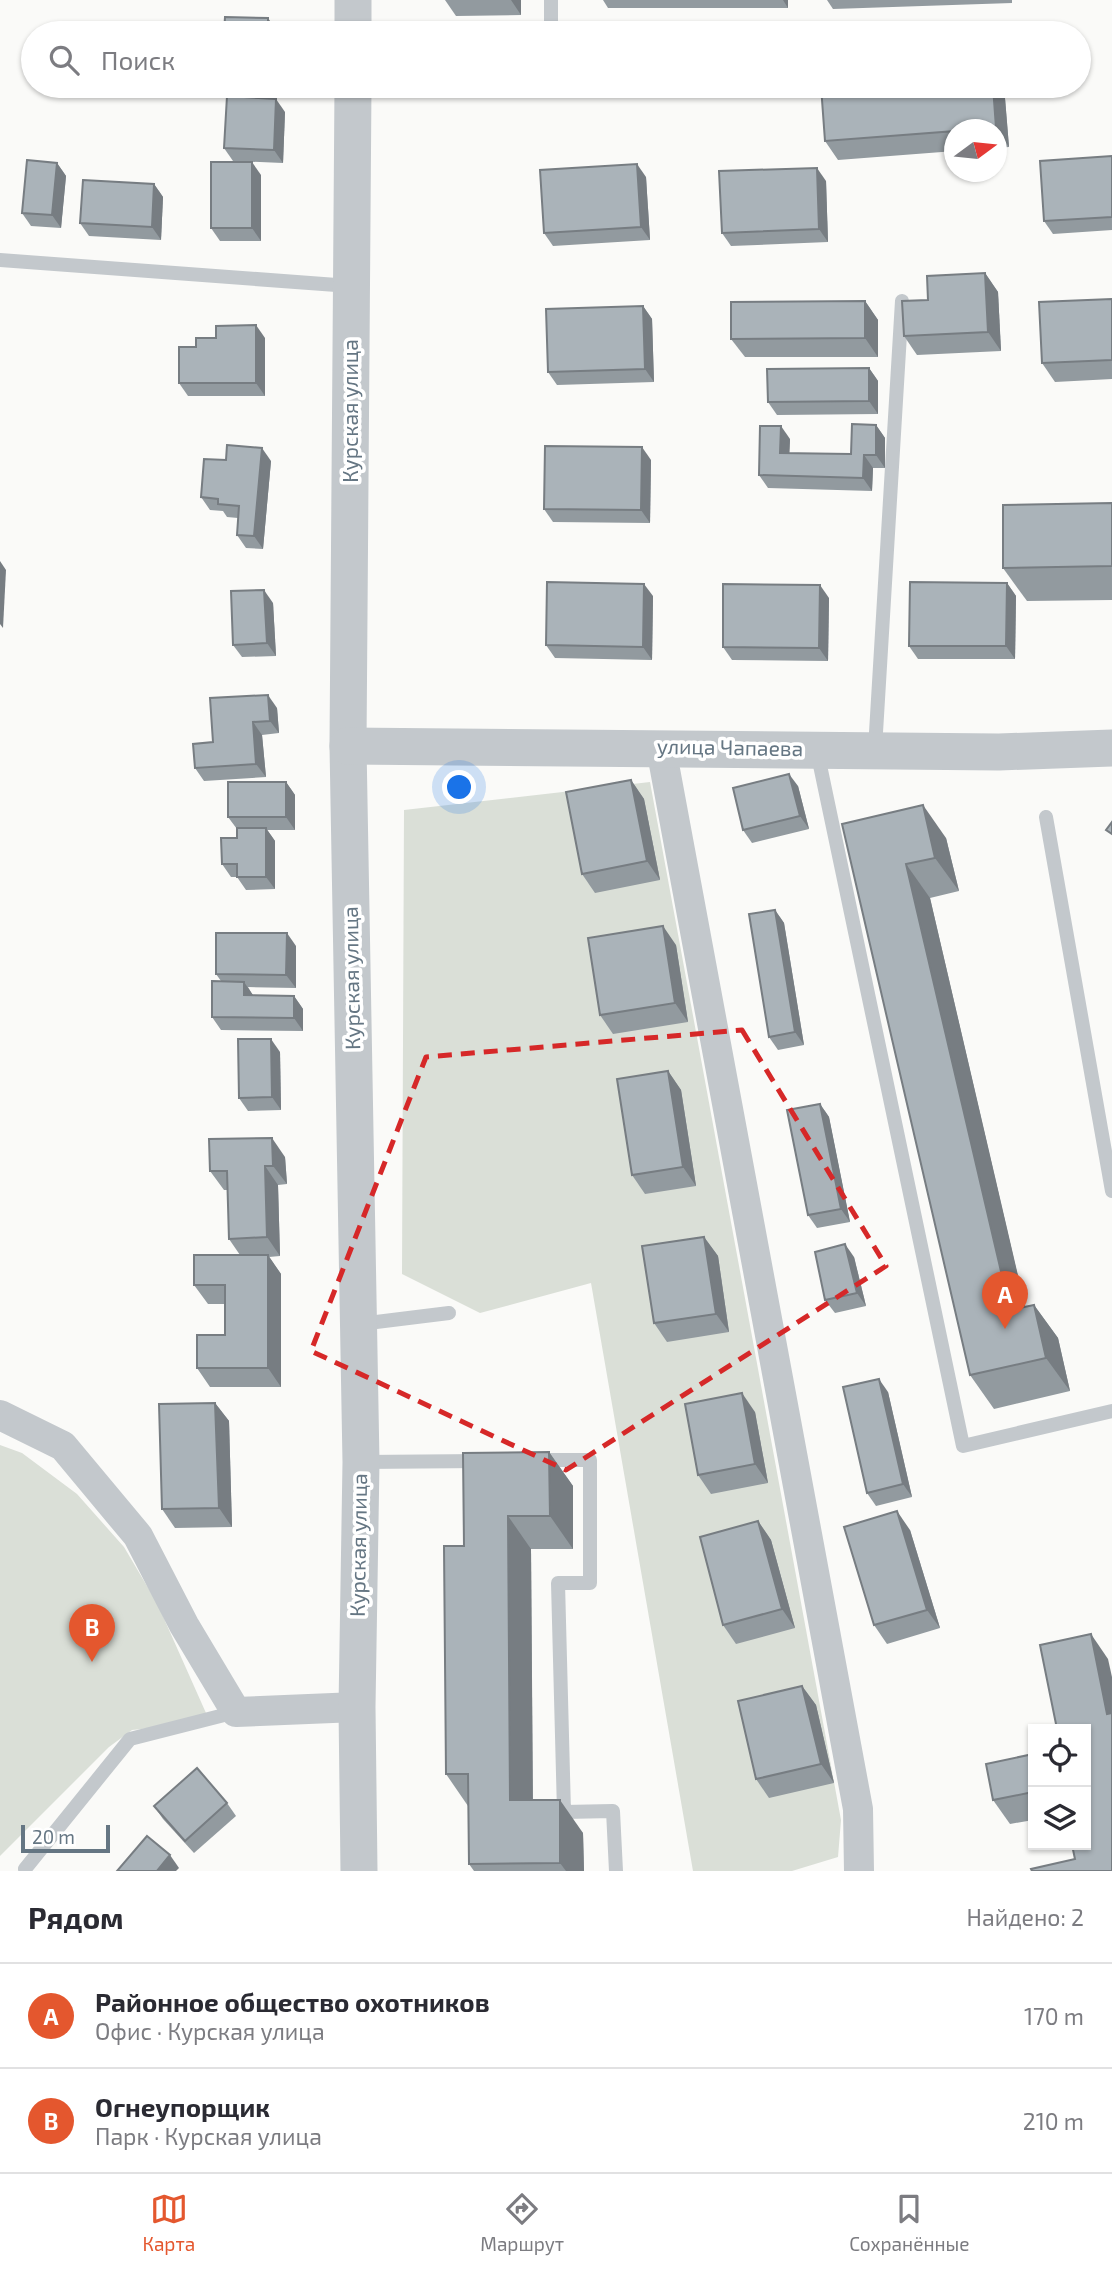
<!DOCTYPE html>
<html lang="ru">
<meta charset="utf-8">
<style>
:root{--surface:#fff;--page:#f7f7f7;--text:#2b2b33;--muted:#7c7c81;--line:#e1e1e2;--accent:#e4572e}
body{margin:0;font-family:"Exo 2",sans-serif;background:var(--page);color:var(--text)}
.controls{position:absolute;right:21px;bottom:21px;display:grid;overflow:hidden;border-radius:0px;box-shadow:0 2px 5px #0004}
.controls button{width:63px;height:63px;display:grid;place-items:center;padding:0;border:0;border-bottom:2px solid var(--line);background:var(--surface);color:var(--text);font:35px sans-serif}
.compass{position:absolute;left:944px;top:119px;width:63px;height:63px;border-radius:50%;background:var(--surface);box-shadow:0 2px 5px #0004;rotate:75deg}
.scale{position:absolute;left:21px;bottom:18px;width:89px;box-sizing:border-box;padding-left:7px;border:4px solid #657683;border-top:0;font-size:19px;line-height:24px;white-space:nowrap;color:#657683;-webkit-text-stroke:5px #fff;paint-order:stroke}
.you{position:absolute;left:460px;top:788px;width:24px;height:24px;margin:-18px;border:5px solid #fff;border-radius:50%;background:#1a73e8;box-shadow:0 0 0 10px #1a73e833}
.badge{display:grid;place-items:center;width:46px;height:46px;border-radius:50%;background:var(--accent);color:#fff;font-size:23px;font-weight:700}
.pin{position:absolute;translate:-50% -58px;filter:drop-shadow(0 2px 4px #0008)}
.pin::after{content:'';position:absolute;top:37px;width:24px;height:21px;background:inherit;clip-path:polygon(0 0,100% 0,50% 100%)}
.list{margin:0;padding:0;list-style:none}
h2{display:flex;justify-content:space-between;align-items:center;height:91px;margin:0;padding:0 28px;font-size:30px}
h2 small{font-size:23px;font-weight:400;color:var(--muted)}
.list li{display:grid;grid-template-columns:46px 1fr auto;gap:21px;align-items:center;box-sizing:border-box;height:105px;padding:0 28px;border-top:2px solid var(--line)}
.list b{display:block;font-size:26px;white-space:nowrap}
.list p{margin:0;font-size:23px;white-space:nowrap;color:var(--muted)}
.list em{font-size:23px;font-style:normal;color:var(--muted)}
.icon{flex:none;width:38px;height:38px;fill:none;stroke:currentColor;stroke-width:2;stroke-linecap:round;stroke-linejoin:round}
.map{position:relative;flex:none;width:1112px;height:1871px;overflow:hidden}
.search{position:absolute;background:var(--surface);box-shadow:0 2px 5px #0004;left:21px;right:21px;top:21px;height:77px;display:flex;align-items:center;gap:18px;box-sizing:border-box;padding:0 24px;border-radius:38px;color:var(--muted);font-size:26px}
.sheet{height:301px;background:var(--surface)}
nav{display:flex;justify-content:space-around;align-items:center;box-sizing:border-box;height:98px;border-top:2px solid var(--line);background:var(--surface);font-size:19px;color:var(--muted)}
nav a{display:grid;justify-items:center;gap:4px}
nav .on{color:var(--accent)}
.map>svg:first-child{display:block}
</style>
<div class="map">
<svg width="1112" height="1871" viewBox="0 0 1112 1871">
<rect width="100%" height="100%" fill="#fafaf8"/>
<g fill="#dadfd7">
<path d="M650 782 841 1820 838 1857 792 1871H693L591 1283 480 1313 402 1274 404 810Z"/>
<path d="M0 1445 22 1453 77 1494 124 1547 157 1603 210 1722 132 1730 109 1747 0 1856Z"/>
</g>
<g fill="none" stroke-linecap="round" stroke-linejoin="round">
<g stroke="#c3c8cc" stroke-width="14">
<path d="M551 0V33"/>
<path d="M0 260 350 286"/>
<path d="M875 749 902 301"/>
<path d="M817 751 963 1446 1112 1411"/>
<path d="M1046 817 1112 1191"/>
<path d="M360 1324 449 1313"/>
<path d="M537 1460H590V1583H558L564 1812 613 1811 616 1871"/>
<path d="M362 1462 482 1461"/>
<path d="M25 1869 130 1739 236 1712"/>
</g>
<g stroke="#c3c8cc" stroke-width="30">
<path d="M661 748 858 1809 859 1871"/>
<path d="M0 1415 63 1446 138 1536 184 1625 236 1712 357 1707"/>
</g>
<g stroke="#c3c8cc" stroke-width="37">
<path d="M353 33V0"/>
<path d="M353 86 348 746 361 1462 357 1707 359 1871"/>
<path d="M348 746 999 752 1112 748"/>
</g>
</g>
<g fill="#929a9f">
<path d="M445 0H521V15L456 16Z"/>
<path d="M603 0H788V8H608Z"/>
<path d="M827 0H1012V3L833 9Z"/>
<path d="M821 86H1004L1009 147 997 148V130H955V151L838 160 825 141Z"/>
<path d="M285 112 283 163 233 161 224 148Z"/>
<path d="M1112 156V230L1053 234 1044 221Z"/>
<path d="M57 163 66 176 61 228 31 226 22 213Z"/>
<path d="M261 175V241H220L211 228Z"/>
<path d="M646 177 650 240 553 246 544 233Z"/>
<path d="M826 181 828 242 731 246 722 233Z"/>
<path d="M154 184 163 197 161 240 89 236 80 223Z"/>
<path d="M985 273 998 292 1001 351 917 355 904 336 928 300Z"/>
<path d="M1112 299V379L1055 382 1042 363Z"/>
<path d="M865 301 878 320V357H745L731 339Z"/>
<path d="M643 306 652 319 654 382 557 385 548 372Z"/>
<path d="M265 338V396H188L179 383 196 347Z"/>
<path d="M869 368 878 381V414L777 415 768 402Z"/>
<path d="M876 425 885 438V468H873L872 491 768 488 759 475 790 439 789 453 851 454Z"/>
<path d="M226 460 271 461 263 549 246 548 237 535 238 518 227 517 223 511 210 510 201 497Z"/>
<path d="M651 460 650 523 553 522 544 509Z"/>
<path d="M1112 503V600L1027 601 1003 568Z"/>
<path d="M1007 583 1016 596 1015 659H918L909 646Z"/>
<path d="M653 596 652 660 555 658 546 645Z"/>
<path d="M829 598 828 661 732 660 723 647Z"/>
<path d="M273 603 276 656 242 657 233 645Z"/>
<path d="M277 708 279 733 262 735 266 777 204 781 195 768 213 742Z"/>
<path d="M631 780 644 799 660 880 595 893 582 874Z"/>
<path d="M286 782 295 795V830H267L275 841V889L246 890 237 877H231L222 864 237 838V829L228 817Z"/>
<path d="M798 786 809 829 752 843 743 830Z"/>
<path d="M842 824 946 838 959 891 930 898 1025 1307 1034 1305 1058 1338 1070 1391 994 1409 970 1375Z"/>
<path d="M775 910 784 923 804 1045 778 1050 769 1037Z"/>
<path d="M676 945 688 1022 613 1034 600 1015Z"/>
<path d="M296 946V988L248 987 253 996H294L303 1009V1031L221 1030 212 1017 221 981 216 974Z"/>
<path d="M280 1052 281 1110 248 1111 239 1098Z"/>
<path d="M668 1071 681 1090 696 1186 645 1194 632 1175Z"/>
<path d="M820 1104 829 1117 850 1222 817 1228 808 1215Z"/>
<path d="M285 1157 287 1184 278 1185 280 1256 269 1257 281 1274V1387H210L197 1368 225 1335V1304H208L194 1285 240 1255 229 1239 228 1190H224L210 1171Z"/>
<path d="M704 1237 718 1256 729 1332 667 1342 654 1323Z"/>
<path d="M854 1257 866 1306 835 1313 825 1300Z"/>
<path d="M888 1392 912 1497 876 1506 867 1493Z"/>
<path d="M215 1403 229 1421 232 1527 175 1528 162 1509Z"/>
<path d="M755 1412 768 1483 711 1494 698 1475Z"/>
<path d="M549 1452 573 1486V1549H531L533 1800 583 1833 584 1871H474L469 1864 468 1806 446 1774 464 1546Z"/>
<path d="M758 1521 771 1540 795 1628 736 1644 723 1625Z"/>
<path d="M910 1530 940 1628 887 1644 874 1625Z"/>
<path d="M802 1686 816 1705 834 1783 769 1798 756 1779Z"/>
<path d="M1033 1754V1820L1010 1824 993 1800Z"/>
<path d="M227 1803 236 1816 194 1853 163 1819 154 1806Z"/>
</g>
<g fill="#777d82">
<path d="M511 0H521V15Z"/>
<path d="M783 0H788V8Z"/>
<path d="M268 18 277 31V33H268Z"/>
<path d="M993 86H1004L1009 147 996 128Z"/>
<path d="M276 99 285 112 283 163 274 150Z"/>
<path d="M252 162 261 175V241L252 228Z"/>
<path d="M57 163 66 176 61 228 52 215Z"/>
<path d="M637 164 646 177 650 240 641 227Z"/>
<path d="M817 168 826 181 828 242 819 229Z"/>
<path d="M154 184 163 197 161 240 152 227Z"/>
<path d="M985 273 998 292 1001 351 988 332Z"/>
<path d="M865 301 878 320V357L865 338Z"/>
<path d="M643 306 652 319 654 382 645 369Z"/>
<path d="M256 325 265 338V396L256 383Z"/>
<path d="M869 368 878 381V414L869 401Z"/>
<path d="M876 425 885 438V468L876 455Z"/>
<path d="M781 426 790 439 789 466 780 453Z"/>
<path d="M642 447 651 460 650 523 641 510Z"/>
<path d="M262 448 271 461 263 549 254 536Z"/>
<path d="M864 455 873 468 872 491 863 478Z"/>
<path d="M0 561 6 570 3 628 0 624Z"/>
<path d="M1007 583 1016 596 1015 659 1006 646Z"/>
<path d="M644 584 653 596 652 660 643 647Z"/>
<path d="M820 585 829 598 828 661 819 648Z"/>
<path d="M264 590 273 603 276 656 267 643Z"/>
<path d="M268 695 277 708 279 733 270 721Z"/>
<path d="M253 722 262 735 266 777 256 764Z"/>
<path d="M789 774 798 786 809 829 800 816Z"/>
<path d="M631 780 644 799 660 880 647 861Z"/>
<path d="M286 782 295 795V830L286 817Z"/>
<path d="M923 805 946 838 959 891 935 858Z"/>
<path d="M266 828 275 841V889L266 877Z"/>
<path d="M906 864 930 898 1034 1344 1010 1310Z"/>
<path d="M775 910 784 923 804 1045 795 1032Z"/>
<path d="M663 926 676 945 688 1022 675 1003Z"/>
<path d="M287 933 296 946V988L286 975Z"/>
<path d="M244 982 253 995V1008L244 995Z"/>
<path d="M294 996 303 1009V1031L294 1018Z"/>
<path d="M271 1039 280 1052 281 1110 272 1097Z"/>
<path d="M668 1071 681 1090 696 1186 683 1167Z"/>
<path d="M820 1104 829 1117 850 1222 841 1209Z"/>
<path d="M272 1138 285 1157 287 1184 273 1166Z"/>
<path d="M265 1166 278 1185 280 1256 267 1237Z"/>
<path d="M704 1237 718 1256 729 1332 716 1314Z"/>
<path d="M845 1244 854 1257 866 1306 857 1293Z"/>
<path d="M268 1255 281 1274V1387L268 1368Z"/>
<path d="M1034 1305 1058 1338 1070 1391 1046 1358Z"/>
<path d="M879 1379 888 1392 912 1497 903 1484Z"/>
<path d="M742 1393 755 1412 768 1483 755 1464Z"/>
<path d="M215 1403 229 1421 232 1527 219 1508Z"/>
<path d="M549 1452 573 1486V1549L550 1516Z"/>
<path d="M897 1511 910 1530 940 1628 927 1610Z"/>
<path d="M508 1516 531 1549 533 1834 510 1800Z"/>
<path d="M758 1521 771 1540 795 1628 782 1609Z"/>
<path d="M1091 1634 1108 1659 1112 1677V1721L1107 1714Z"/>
<path d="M802 1686 816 1705 834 1783 821 1764Z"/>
<path d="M560 1800 583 1833 584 1871H566L560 1863Z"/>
<path d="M170 1855 179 1868 176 1871H157Z"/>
</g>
<g fill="#aab3b9" stroke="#777d82" stroke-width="2">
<path d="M225 17 268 18V33H224Z"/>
<path d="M821 86H993L996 128 955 130V131L825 141Z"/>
<path d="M227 96 276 99 274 150 224 148Z"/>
<path d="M1112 156V217L1044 221 1040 161Z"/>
<path d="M27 160 57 163 52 215 22 213Z"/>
<rect x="211" y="162" width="41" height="66"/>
<path d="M637 164 641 227 544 233 540 170Z"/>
<path d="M817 168 819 229 722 233 719 171Z"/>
<path d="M83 180 154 184 152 227 80 223Z"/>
<path d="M985 273 988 332 904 336 902 301 928 300 927 276Z"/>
<path d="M1112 299V360L1042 363 1039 302Z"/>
<path d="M865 301V338L731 339V302Z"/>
<path d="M643 306 645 369 548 372 546 309Z"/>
<path d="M256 325V383H179V347H196V338H216V326Z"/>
<path d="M869 368V401L768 402 767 369Z"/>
<path d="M852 424 876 425V455H864L863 478 759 475 760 426H781L780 453 851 454Z"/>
<path d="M227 445 262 448 254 536 237 535 239 506 218 504V499L201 497 204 459 226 460Z"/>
<path d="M545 446 642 447 641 510 544 509Z"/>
<path d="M1112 503V566L1003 568V505Z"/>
<path d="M547 582 644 584 643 647 546 645Z"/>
<path d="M910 582 1007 583 1006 646H909Z"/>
<path d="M723 584 820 585 819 648 723 647Z"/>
<path d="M264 590 267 643 233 645 231 591Z"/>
<path d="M268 695 270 721 253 722 256 764 195 768 193 744 213 742 210 698Z"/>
<path d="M789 774 800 816 743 830 733 788Z"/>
<path d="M631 780 647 861 582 874 566 792Z"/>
<rect x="228" y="782" width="58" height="35"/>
<path d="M923 805 935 858 906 864 1010 1310 1034 1305 1046 1358 970 1375 842 824Z"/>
<path d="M1112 822V834L1106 830Z"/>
<path d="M237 828H266V877H237V864H222L221 838H237Z"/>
<path d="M775 910 795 1032 769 1037 749 914Z"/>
<path d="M663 926 675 1003 600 1015 588 938Z"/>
<path d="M216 933H287L286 975 216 974Z"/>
<path d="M212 981 244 982V995L294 996V1018L212 1017Z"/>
<path d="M238 1039H271L272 1097 239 1098Z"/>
<path d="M668 1071 683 1167 632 1175 617 1079Z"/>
<path d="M820 1104 841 1209 808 1215 787 1110Z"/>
<path d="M272 1138 273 1166H265L267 1237 229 1239 227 1171H210L209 1139Z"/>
<path d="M704 1237 716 1314 654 1323 642 1246Z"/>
<path d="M845 1244 857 1293 825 1300 815 1252Z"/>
<path d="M194 1255H268V1368H197V1335H225V1285H194Z"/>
<path d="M879 1379 903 1484 867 1493 843 1387Z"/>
<path d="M742 1393 755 1464 698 1475 685 1404Z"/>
<path d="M215 1403 219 1508 162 1509 159 1404Z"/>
<path d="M549 1452 550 1516H508L510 1800H560V1863L469 1864 468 1774H446L444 1546H464L463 1453Z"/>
<path d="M897 1511 927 1610 874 1625 844 1527Z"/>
<path d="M758 1521 782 1609 723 1625 700 1537Z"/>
<path d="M1091 1634 1107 1714 1112 1713V1871H1032L1031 1869 1075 1859 1072 1845H1086V1729H1057L1040 1645Z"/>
<path d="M802 1686 821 1764 756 1779 738 1701Z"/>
<path d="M1033 1754V1792L993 1800 986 1764Z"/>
<path d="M197 1768 227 1803 185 1841 154 1806Z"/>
<path d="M147 1836 170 1855 157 1871H117Z"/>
</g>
<path fill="none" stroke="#d62828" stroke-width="5" stroke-dasharray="14 9" stroke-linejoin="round" d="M742 1030 886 1266 566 1470 311 1351 426 1057Z"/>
<g text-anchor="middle" stroke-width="7" stroke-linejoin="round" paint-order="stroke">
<g font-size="21" fill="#657683" stroke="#fff">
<text transform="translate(351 411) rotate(-90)" y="7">Курская улица</text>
<text transform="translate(730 748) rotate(1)" y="7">улица Чапаева</text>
<text transform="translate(352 978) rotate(-91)" y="7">Курская улица</text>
<text transform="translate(359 1545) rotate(-89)" y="7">Курская улица</text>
</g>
</g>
</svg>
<div class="controls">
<button><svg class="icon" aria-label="locate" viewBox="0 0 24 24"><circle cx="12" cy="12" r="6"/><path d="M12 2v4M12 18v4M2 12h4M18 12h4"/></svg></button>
<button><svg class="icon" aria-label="layers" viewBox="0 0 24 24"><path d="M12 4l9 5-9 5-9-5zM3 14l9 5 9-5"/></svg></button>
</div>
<svg class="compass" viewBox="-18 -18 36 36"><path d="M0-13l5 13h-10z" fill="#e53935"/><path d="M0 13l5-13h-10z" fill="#7c7c81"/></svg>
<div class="scale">20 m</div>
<div class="you"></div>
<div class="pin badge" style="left:1005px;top:1329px">A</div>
<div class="pin badge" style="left:92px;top:1662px">B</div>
<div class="search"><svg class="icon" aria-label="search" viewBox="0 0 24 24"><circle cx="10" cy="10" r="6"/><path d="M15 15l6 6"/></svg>Поиск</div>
</div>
<section class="sheet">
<h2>Рядом<small>Найдено: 2</small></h2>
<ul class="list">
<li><span class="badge">A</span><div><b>Районное общество охотников</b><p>Офис · Курская улица</p></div><em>170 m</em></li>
<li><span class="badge">B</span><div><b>Огнеупорщик</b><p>Парк · Курская улица</p></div><em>210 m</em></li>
</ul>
</section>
<nav>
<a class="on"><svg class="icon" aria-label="map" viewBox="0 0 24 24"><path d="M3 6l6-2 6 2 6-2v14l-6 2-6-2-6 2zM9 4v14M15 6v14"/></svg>Карта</a>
<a><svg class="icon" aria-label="directions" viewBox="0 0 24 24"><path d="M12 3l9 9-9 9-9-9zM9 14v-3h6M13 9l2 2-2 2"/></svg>Маршрут</a>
<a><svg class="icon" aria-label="saved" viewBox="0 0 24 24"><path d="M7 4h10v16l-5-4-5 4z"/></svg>Сохранённые</a>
</nav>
